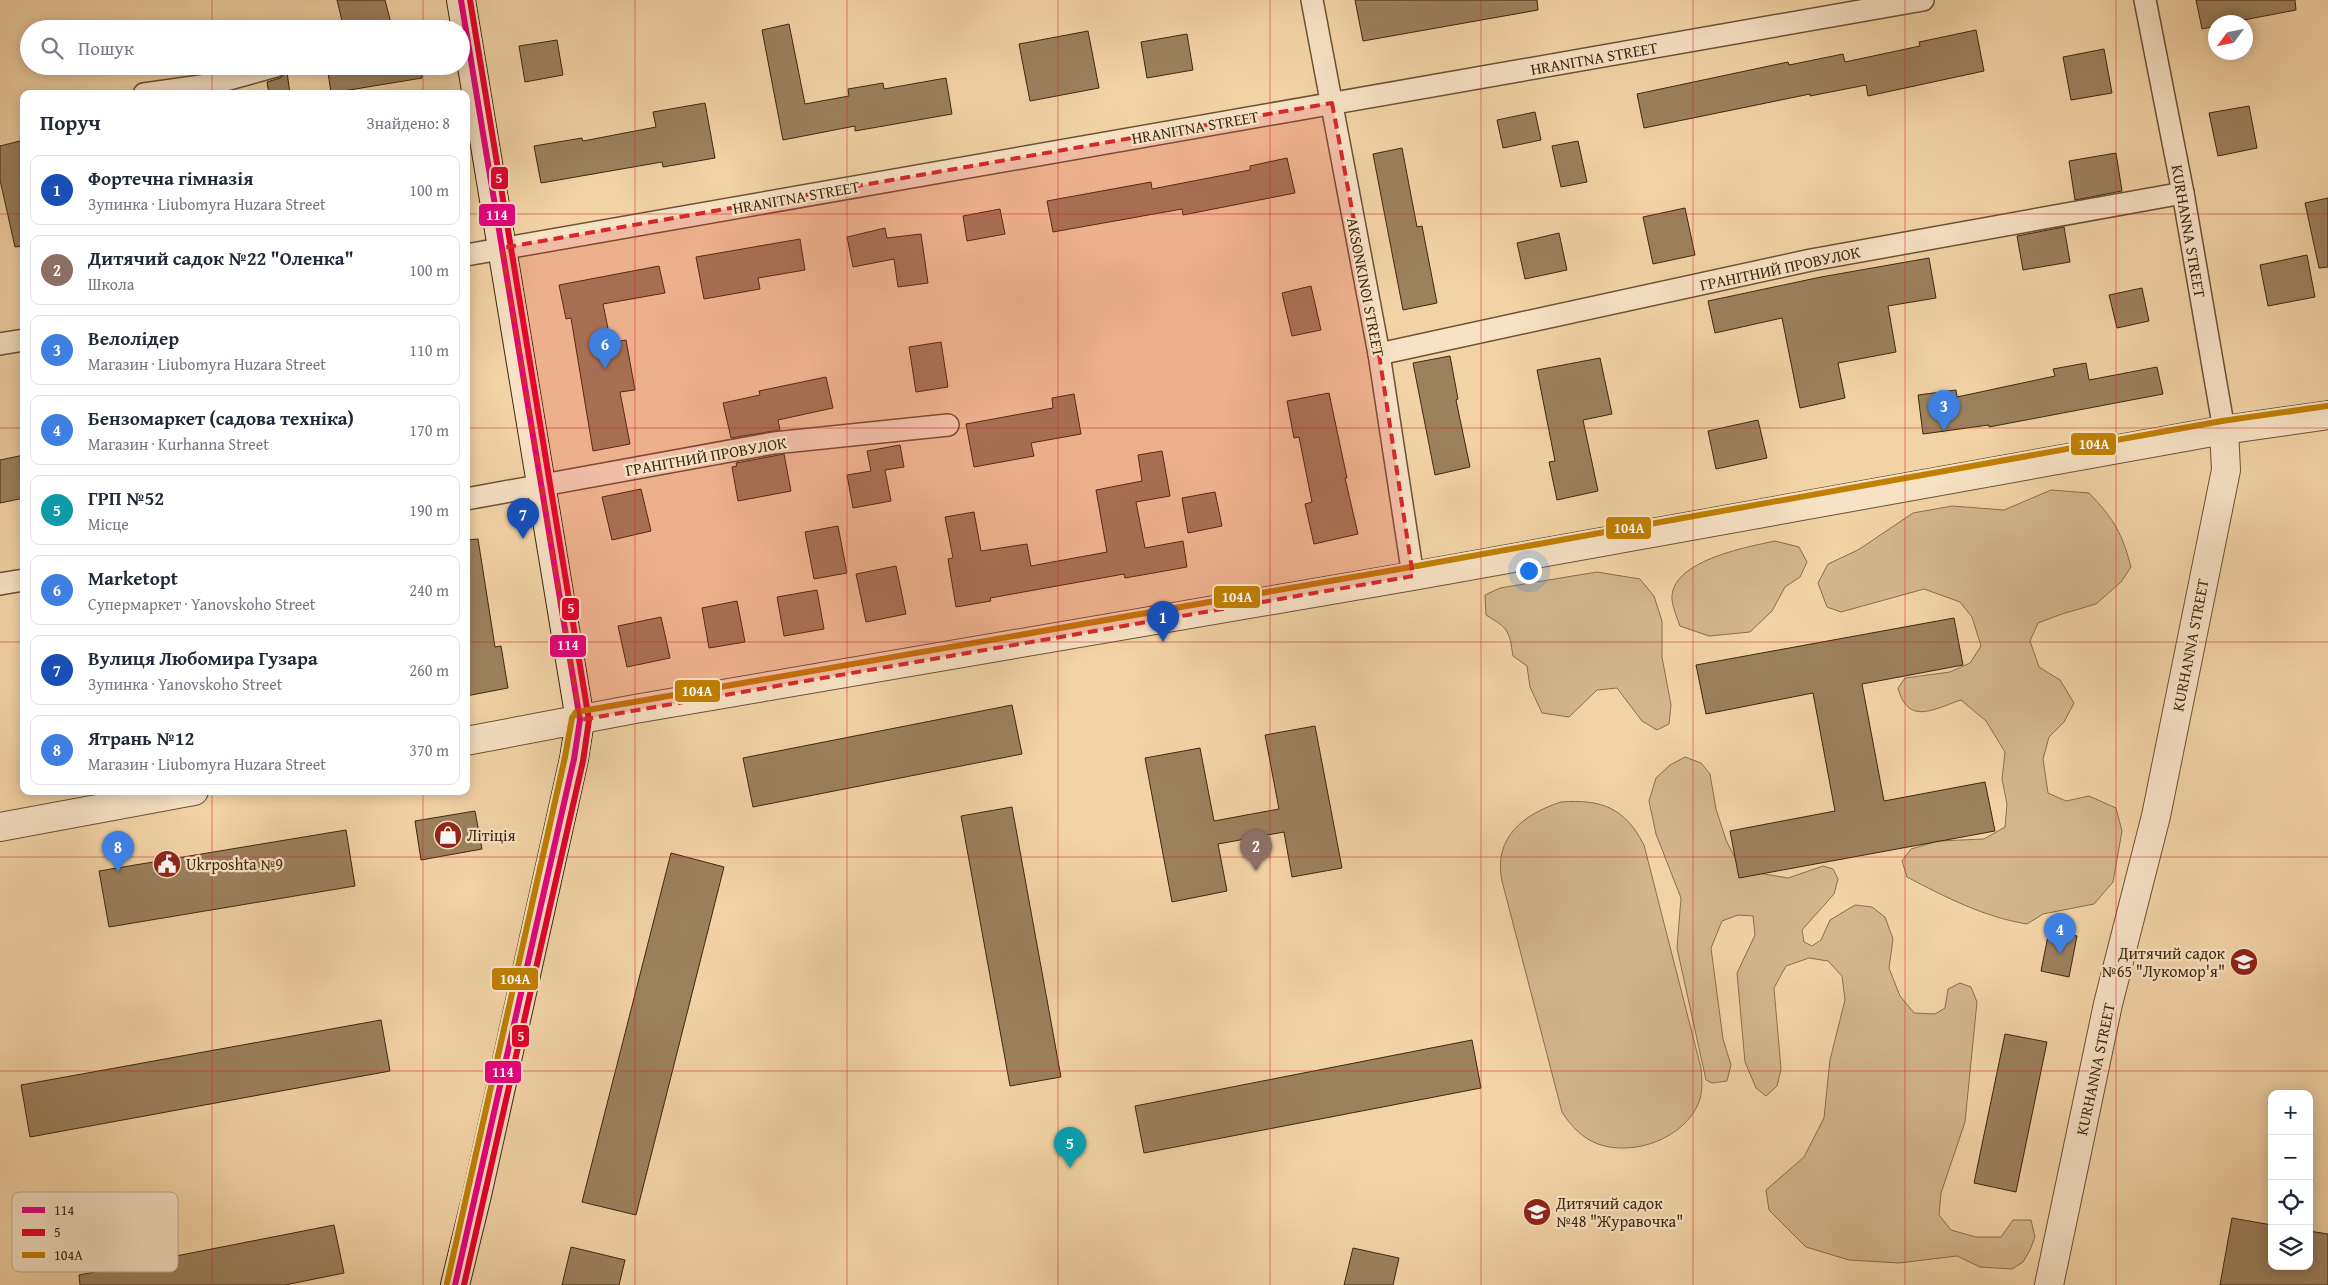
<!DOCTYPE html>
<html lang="uk">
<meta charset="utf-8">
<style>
:root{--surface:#fff;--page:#f6f6f7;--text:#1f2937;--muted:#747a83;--line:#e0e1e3;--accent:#0b8043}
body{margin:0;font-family:"Gentium Book Plus",serif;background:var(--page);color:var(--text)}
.controls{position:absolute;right:15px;bottom:15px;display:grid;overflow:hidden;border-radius:10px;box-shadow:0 2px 12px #0003}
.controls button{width:45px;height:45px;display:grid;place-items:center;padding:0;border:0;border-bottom:1px solid var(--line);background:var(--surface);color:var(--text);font:25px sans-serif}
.compass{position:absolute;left:2208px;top:15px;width:45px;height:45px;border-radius:50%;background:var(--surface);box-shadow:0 2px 12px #0003;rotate:237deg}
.you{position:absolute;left:1528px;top:570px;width:18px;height:18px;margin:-12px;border:4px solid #fff;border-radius:50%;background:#1a73e8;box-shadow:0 0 0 8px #1a73e833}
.badge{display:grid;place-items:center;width:32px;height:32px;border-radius:50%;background:var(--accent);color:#fff;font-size:16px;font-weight:700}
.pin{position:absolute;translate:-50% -41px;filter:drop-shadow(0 1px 2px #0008)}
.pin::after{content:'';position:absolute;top:26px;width:18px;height:15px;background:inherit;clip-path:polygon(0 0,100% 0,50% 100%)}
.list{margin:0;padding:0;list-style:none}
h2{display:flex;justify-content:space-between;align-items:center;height:65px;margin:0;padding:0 20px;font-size:21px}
h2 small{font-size:16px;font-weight:400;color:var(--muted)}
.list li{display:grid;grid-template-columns:32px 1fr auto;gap:15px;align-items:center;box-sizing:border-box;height:70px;margin:0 10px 10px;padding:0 10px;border:1px solid var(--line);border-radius:10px}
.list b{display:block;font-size:19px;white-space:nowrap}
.list p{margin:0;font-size:16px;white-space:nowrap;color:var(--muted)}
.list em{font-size:16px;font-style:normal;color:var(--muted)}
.icon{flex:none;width:28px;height:28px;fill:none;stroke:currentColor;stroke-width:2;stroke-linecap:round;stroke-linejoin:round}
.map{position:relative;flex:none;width:2328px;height:1285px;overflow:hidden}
.search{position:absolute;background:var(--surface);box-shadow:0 2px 12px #0003;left:20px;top:20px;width:450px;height:55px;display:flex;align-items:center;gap:12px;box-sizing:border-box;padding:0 18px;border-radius:28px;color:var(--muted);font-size:19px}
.panel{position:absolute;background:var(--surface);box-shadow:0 2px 12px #0003;left:20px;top:90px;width:450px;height:705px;border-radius:10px}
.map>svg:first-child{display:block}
</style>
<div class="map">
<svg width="2328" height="1285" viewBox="0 0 2328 1285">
<rect width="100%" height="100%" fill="#f2d3a6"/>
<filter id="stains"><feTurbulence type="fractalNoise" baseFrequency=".004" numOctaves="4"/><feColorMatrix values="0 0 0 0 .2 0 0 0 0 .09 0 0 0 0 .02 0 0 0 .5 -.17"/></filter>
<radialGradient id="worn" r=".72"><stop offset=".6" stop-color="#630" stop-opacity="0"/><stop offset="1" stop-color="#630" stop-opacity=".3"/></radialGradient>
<g fill="#d3b68c" stroke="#886f4d">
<path d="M2051 490 2089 493C2114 519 2122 533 2131 567L2121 582 2096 604 2062 614 2038 623 2030 641 2039 667 2060 680 2074 703 2064 722 2049 737 2043 759 2048 793 2066 801 2089 796 2116 808 2122 831 2113 882 2094 904 2043 914 2027 924C1984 917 1945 897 1907 877L1902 861 1911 849 1938 841 1984 839 2005 827 2007 804 2002 779 2005 752 1986 721 1961 700C1934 709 1908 726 1898 688L1905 678 1950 672 1970 663 1981 646 1972 617 1960 602 1924 589 1841 612 1827 607 1818 583 1828 564 1858 550 1913 513 1952 506 2004 510Z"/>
<path d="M1775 541 1799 547 1807 562 1800 577 1785 587 1772 611 1750 632 1709 636 1680 626C1677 618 1673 608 1672 600 1669 561 1747 547 1775 541Z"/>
<path d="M1597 572 1640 579 1654 596 1662 621V657L1671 705 1669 724 1657 730 1642 721 1617 688 1597 690 1569 717 1542 713 1530 687 1527 666 1513 656C1509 630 1509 629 1486 615L1485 595 1500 588Z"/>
<path d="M1685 757 1701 763 1710 774 1716 809 1726 840 1741 870 1788 878 1823 866 1833 869 1838 879 1834 894 1802 930 1804 942 1812 946 1821 940 1830 920 1855 905 1872 907 1885 917 1893 939 1889 968 1900 996 1914 1013 1935 1014 1945 1008 1948 989 1960 983 1971 987 1977 1002 1965 1122 1941 1193 1939 1215 1951 1230 1976 1237H2001L2013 1220H2031L2035 1237 2030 1250 2023 1262 2012 1269 1980 1267 1957 1256 1899 1263 1849 1260 1806 1247 1769 1210 1766 1190 1804 1157 1824 1118 1830 1060 1845 1000 1842 976 1828 961 1809 958 1786 966 1774 988 1781 1069 1777 1086 1766 1096 1756 1088 1745 1062 1737 973 1755 935 1753 916 1738 915 1722 921 1711 948 1723 1039 1731 1065 1727 1081 1712 1083 1706 1080 1677 948 1681 898 1656 834 1649 801 1656 778 1670 765Z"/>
<path d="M1561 802C1602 799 1625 808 1644 845L1701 1068C1702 1080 1703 1091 1699 1102 1685 1138 1634 1157 1598 1144 1582 1138 1571 1126 1562 1112L1502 881C1493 837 1524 814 1561 802Z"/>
</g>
<g fill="#9c815d" stroke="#3e280e">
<path d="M337 0H385L392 27 384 29H344Z"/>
<path d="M1355 0H1537L1538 10 1363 41Z"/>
<path d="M2196 0H2295L2296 10 2233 22H2216V26L2202 29Z"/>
<path d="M789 24 805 104 849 96 848 89 883 83 884 89 946 78 952 114 855 131V126L783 140 762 30Z"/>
<path d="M1976 30 1984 71 1868 96 1866 85 1810 96V94L1644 128 1637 94 1788 62 1789 65 1843 54 1845 62 1920 46 1919 42Z"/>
<path d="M1088 31 1099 88 1030 101 1019 44Z"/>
<path d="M1187 34 1193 70 1147 78 1141 42Z"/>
<path d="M557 40 563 75 525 82 519 46Z"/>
<path d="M2104 49 2112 93 2071 100 2063 57Z"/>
<path d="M327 66H421L422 78 331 93Z"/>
<path d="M287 72 290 94H269L267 82 280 78Z"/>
<path d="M705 103 715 158 663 167 662 162 541 183 534 146 582 138 583 141 656 127 653 112Z"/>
<path d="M2249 106 2257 148 2218 156 2209 113Z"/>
<path d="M1535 112 1541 140 1503 148 1497 120Z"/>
<path d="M24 140V246L15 247 0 180V146Z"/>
<path d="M1578 141 1587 182 1561 187 1552 146Z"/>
<path d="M1402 148 1417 227 1422 226 1437 303 1403 310 1373 154Z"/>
<path d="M2116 153 2122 191 2075 200 2069 161Z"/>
<path d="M1287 158 1295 193 1183 215 1182 209 1053 232 1047 201 1151 182 1152 189 1250 170V166Z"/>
<path d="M2328 198V267L2319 268 2305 203Z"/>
<path d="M1685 208 1695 255 1653 264 1643 217Z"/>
<path d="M1000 209 1005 234 967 241 963 216Z"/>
<path d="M2064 227 2070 262 2023 270 2017 236Z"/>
<path d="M885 228 887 238 921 234 928 283 898 287 894 259 853 267 847 237Z"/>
<path d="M1559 233 1567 270 1525 279 1517 243Z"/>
<path d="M800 239 805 270 758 278 760 289 704 299 696 257Z"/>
<path d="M2307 255 2315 297 2268 306 2260 265Z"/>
<path d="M1929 258 1936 298 1888 306 1896 352 1838 363 1845 398 1800 408 1782 318 1715 333 1708 301 1821 277Z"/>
<path d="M659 266 665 293 603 304 611 343 626 340 635 390 620 392 630 444 593 451 571 318 566 319 559 285Z"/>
<path d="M1311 286 1321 330 1292 336 1282 293Z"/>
<path d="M2142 288 2149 321 2117 328 2109 295Z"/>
<path d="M941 342 948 387 916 392 909 347Z"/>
<path d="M1450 356 1458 399 1456 400 1470 467 1435 475 1413 363Z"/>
<path d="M1600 358 1612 414 1583 420 1598 491 1557 500 1549 462 1555 461 1537 370Z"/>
<path d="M2086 363 2089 380 2157 367 2163 394 1989 427V425L1923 434 1918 395 1956 390 1957 397 2055 376 2053 369Z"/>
<path d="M826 377 833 408 778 420 780 430 731 438 723 403 760 395 759 391Z"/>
<path d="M1329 393 1347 478H1345L1358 534 1314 544 1305 504 1312 502 1299 437 1294 438 1287 401Z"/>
<path d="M1074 394 1081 434 1031 443 1034 456 974 467 966 424 1053 408 1052 398Z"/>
<path d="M1758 420 1767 458 1716 469 1708 431Z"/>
<path d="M900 445 904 467 885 470 891 501 853 508 847 475 871 471 867 451Z"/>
<path d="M1162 451 1170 496 1136 502 1145 548 1183 541 1187 567 1125 578 1124 574 990 598 991 601 956 607 948 559 953 558 945 517 974 512 981 551 1027 544 1031 566 1107 552 1096 490 1142 481 1138 455Z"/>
<path d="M784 454 791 491 738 501 732 467 737 466 736 463Z"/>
<path d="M24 455V498L0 503V460Z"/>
<path d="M641 489 651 531 612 540 602 497Z"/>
<path d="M1215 492 1222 526 1188 533 1182 498Z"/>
<path d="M838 526 847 573 814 579 805 532Z"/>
<path d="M478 539 495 647 501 646 508 688 466 696V540Z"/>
<path d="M896 566 906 614 866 622 856 574Z"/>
<path d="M817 590 824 629 784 636 777 597Z"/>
<path d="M737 601 745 642 709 648 702 608Z"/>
<path d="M661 617 670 658 627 667 618 626Z"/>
<path d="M1954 618 1963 665 1862 684 1884 801 1985 782 1995 831 1739 878 1730 831 1835 811 1813 693 1706 714 1696 665Z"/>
<path d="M1012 705 1022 754 753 807 743 758Z"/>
<path d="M1315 726 1342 868 1292 877 1284 832 1218 844 1227 891 1172 902 1145 758 1200 748 1214 821 1279 809 1265 735Z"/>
<path d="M1012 807 1061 1077 1010 1086 961 816Z"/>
<path d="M475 811 482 849 421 860 415 821Z"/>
<path d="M346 830 355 886 109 927 99 871Z"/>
<path d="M671 853 724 867 636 1215 582 1202Z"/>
<path d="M2049 931 2077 936 2069 977 2041 971Z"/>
<path d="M381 1020 390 1071 30 1137 21 1085Z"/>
<path d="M2005 1034 2047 1042 2016 1192 1974 1183Z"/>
<path d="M1472 1040 1481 1088 1144 1153 1135 1106Z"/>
<path d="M2232 1218 2272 1225V1266H2309V1231L2328 1234V1285H2220Z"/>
<path d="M334 1225 344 1273 285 1285H80L79 1275Z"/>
<path d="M571 1247 625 1260 619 1285H562Z"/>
<path d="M1353 1248 1399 1258 1393 1285H1344Z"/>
</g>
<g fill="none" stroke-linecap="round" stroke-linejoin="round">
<defs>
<g id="minor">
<path d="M1312 0 1379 354 1413 576"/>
<path d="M2145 0 2183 193 2224 430"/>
<path d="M144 94 208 85 276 66"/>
<path d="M466 255 1923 0"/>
<path d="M0 344 24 340"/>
<path d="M1379 354 1811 260 2183 193"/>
<path d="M466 499 774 443 948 425"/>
<path d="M0 584 24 580"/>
</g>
<g id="tertiary">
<path d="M466 741 635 709 1413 576 2224 430 2328 415"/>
<path d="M0 827 194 791"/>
<path d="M2049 1285 2108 1004 2156 816 2226 470 2224 430"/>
</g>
<path id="secondary" d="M455 1285 477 1195 574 759 580 720 461 0"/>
</defs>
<use href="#minor" stroke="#6b5334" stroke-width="24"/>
<use href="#tertiary" stroke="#6b5334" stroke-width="30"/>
<use href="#secondary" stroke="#3e280e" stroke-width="30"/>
<use href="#minor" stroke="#f7e2c5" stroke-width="21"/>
<use href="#tertiary" stroke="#f7e2c5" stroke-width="28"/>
<use href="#secondary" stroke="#f7e2c5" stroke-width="28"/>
<defs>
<path id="bus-1" d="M455 1285 574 759 580 720 461 0"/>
<path id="bus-2" d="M464 1285 583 761 589 720 470 0"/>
<path id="bus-3" d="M447 1283 565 757 572 718 576 712 1411 567 2222 421 2327 406"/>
</defs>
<use href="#bus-1" stroke="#f7e2c5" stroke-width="10"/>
<use href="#bus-2" stroke="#f7e2c5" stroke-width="10"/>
<use href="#bus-3" stroke="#f7e2c5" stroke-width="10"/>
<use href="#bus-1" stroke="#e5007d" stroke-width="6"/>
<use href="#bus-2" stroke="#e4002b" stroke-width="6"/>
<use href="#bus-3" stroke="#c08004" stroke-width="6"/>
</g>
<path fill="#d62828" fill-opacity="0.2" stroke="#d62828" stroke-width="4" stroke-dasharray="10 6" stroke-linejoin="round" d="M1332 103 1379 354 1413 576 580 720 502 248Z"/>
<path fill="none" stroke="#d62828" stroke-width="1" stroke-opacity="0.55" d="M212 0V29M423 0V29M635 0V1285M847 0V1285M1058 0V1285M1270 0V1285M1481 0V1285M1693 0V1285M1905 0V1285M2116 0V1285M212 66V94M423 66V94M0 214H24M466 214H2328M0 428H24M466 428H2328M0 642H24M466 642H2328M212 791V1285M423 791V1285M0 857H2328M0 1071H2328"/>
<defs>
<symbol id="shop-disc" viewBox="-11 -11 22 22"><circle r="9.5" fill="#8f2418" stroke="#f7e2c5"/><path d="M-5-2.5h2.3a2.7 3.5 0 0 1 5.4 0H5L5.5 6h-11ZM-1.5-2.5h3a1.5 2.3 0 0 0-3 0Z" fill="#fff"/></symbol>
<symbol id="civic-disc" viewBox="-11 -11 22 22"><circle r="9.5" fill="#8f2418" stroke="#f7e2c5"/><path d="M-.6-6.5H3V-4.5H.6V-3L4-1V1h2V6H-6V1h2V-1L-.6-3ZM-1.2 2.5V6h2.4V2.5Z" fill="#fff"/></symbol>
<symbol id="school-disc" viewBox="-11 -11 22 22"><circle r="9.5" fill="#8f2418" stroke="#f7e2c5"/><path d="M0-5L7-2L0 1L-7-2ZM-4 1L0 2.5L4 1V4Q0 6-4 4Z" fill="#fff"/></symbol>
</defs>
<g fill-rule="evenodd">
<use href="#shop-disc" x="432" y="819" width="32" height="32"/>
<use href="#civic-disc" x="151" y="848" width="32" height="32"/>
<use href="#school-disc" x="2228" y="946" width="32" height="32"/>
<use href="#school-disc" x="1521" y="1196" width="32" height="32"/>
</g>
<g text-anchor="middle" stroke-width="4.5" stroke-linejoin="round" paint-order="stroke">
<g font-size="16" fill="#3e280e" stroke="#f7e2c5">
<text transform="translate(1594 58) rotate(-10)" y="6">HRANITNA STREET</text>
<text transform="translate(1195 127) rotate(-10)" y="6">HRANITNA STREET</text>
<text transform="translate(796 197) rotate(-10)" y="6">HRANITNA STREET</text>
<text transform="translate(2189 231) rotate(80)" y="6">KURHANNA STREET</text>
<text transform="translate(1780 268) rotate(-12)" y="6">ГРАНІТНИЙ ПРОВУЛОК</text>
<text transform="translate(1366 287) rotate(79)" y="6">AKSONKINOI STREET</text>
<text transform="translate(706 456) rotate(-10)" y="6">ГРАНІТНИЙ ПРОВУЛОК</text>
<text transform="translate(2190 645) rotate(-79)" y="6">KURHANNA STREET</text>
<text transform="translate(2095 1069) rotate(-78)" y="6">KURHANNA STREET</text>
</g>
<g font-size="16" fill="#3e280e" stroke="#f7e2c5" text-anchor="start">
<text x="467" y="841">Літіція</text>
<text x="186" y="870">Ukrposhta №9</text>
<text x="2225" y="959" text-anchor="end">Дитячий садок<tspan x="2225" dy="18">№65 "Лукомор'я"</tspan></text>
<text x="1556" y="1209">Дитячий садок<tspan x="1556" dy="18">№48 "Журавочка"</tspan></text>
</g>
</g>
<rect x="12" y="1192" width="166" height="80" rx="8" fill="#f7e2c5" stroke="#c0aa8e" stroke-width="1"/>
<rect x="22" y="1207" width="23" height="6" fill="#e5007d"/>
<rect x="22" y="1229" width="23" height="7" fill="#e4002b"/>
<rect x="22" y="1252" width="23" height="6" fill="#c08004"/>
<g font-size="14" fill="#3e280e">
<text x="54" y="1215">114</text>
<text x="54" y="1237">5</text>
<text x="54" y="1260">104А</text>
</g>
<g stroke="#f7e2c5" stroke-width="2">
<rect x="490" y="166" width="19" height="24" rx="5" fill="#e4002b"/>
<rect x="478" y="203" width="38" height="24" rx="5" fill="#e5007d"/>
<rect x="2070" y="432" width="47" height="24" rx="5" fill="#c08004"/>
<rect x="1605" y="516" width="47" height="24" rx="5" fill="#c08004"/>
<rect x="1213" y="585" width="48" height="24" rx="5" fill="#c08004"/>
<rect x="561" y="597" width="19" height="24" rx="5" fill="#e4002b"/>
<rect x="549" y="634" width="38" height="24" rx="5" fill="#e5007d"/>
<rect x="674" y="679" width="47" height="24" rx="5" fill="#c08004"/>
<rect x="491" y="967" width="48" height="24" rx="5" fill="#c08004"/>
<rect x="511" y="1024" width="19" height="24" rx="5" fill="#e4002b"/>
<rect x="484" y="1060" width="38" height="24" rx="5" fill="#e5007d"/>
</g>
<g font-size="14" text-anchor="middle" font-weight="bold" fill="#fff">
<text x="499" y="183">5</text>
<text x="497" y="220">114</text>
<text x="2094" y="449">104А</text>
<text x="1629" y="533">104А</text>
<text x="1237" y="602">104А</text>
<text x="571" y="613">5</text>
<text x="568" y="650">114</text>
<text x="697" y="696">104А</text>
<text x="515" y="984">104А</text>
<text x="521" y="1041">5</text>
<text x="503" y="1077">114</text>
</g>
<rect width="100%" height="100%" filter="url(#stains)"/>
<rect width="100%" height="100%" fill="url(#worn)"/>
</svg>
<div class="controls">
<button>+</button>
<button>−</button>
<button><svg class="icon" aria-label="locate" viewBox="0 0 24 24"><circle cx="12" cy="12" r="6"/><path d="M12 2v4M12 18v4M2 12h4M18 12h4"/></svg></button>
<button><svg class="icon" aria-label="layers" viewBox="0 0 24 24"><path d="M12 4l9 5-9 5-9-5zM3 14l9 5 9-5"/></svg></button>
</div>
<svg class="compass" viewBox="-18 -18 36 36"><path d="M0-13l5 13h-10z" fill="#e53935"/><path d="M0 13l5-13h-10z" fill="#747a83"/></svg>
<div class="you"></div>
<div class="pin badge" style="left:1163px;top:642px;background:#1a4fb4">1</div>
<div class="pin badge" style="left:1256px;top:871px;background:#8d6e63">2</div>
<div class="pin badge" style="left:1944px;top:431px;background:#3f7fe0">3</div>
<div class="pin badge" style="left:2060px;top:954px;background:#3f7fe0">4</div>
<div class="pin badge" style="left:1070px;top:1168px;background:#0f9aa8">5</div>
<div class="pin badge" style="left:605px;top:369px;background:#3f7fe0">6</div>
<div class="pin badge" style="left:523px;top:539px;background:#1a4fb4">7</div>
<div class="pin badge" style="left:118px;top:872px;background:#3f7fe0">8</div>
<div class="search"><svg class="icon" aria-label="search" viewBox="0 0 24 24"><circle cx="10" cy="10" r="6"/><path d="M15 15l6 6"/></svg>Пошук</div>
<section class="panel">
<h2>Поруч<small>Знайдено: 8</small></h2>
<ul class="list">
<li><span class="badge" style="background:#1a4fb4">1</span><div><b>Фортечна гімназія</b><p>Зупинка · Liubomyra Huzara Street</p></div><em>100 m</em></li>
<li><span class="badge" style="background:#8d6e63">2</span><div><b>Дитячий садок №22 &quot;Оленка&quot;</b><p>Школа</p></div><em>100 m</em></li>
<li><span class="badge" style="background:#3f7fe0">3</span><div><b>Велолідер</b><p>Магазин · Liubomyra Huzara Street</p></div><em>110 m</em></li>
<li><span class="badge" style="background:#3f7fe0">4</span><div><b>Бензомаркет (садова техніка)</b><p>Магазин · Kurhanna Street</p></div><em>170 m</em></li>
<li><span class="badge" style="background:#0f9aa8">5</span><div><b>ГРП №52</b><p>Місце</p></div><em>190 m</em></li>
<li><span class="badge" style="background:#3f7fe0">6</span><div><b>Marketopt</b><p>Супермаркет · Yanovskoho Street</p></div><em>240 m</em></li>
<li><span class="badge" style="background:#1a4fb4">7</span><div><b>Вулиця Любомира Гузара</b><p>Зупинка · Yanovskoho Street</p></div><em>260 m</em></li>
<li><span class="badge" style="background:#3f7fe0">8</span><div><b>Ятрань №12</b><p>Магазин · Liubomyra Huzara Street</p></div><em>370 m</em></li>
</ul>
</section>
</div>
